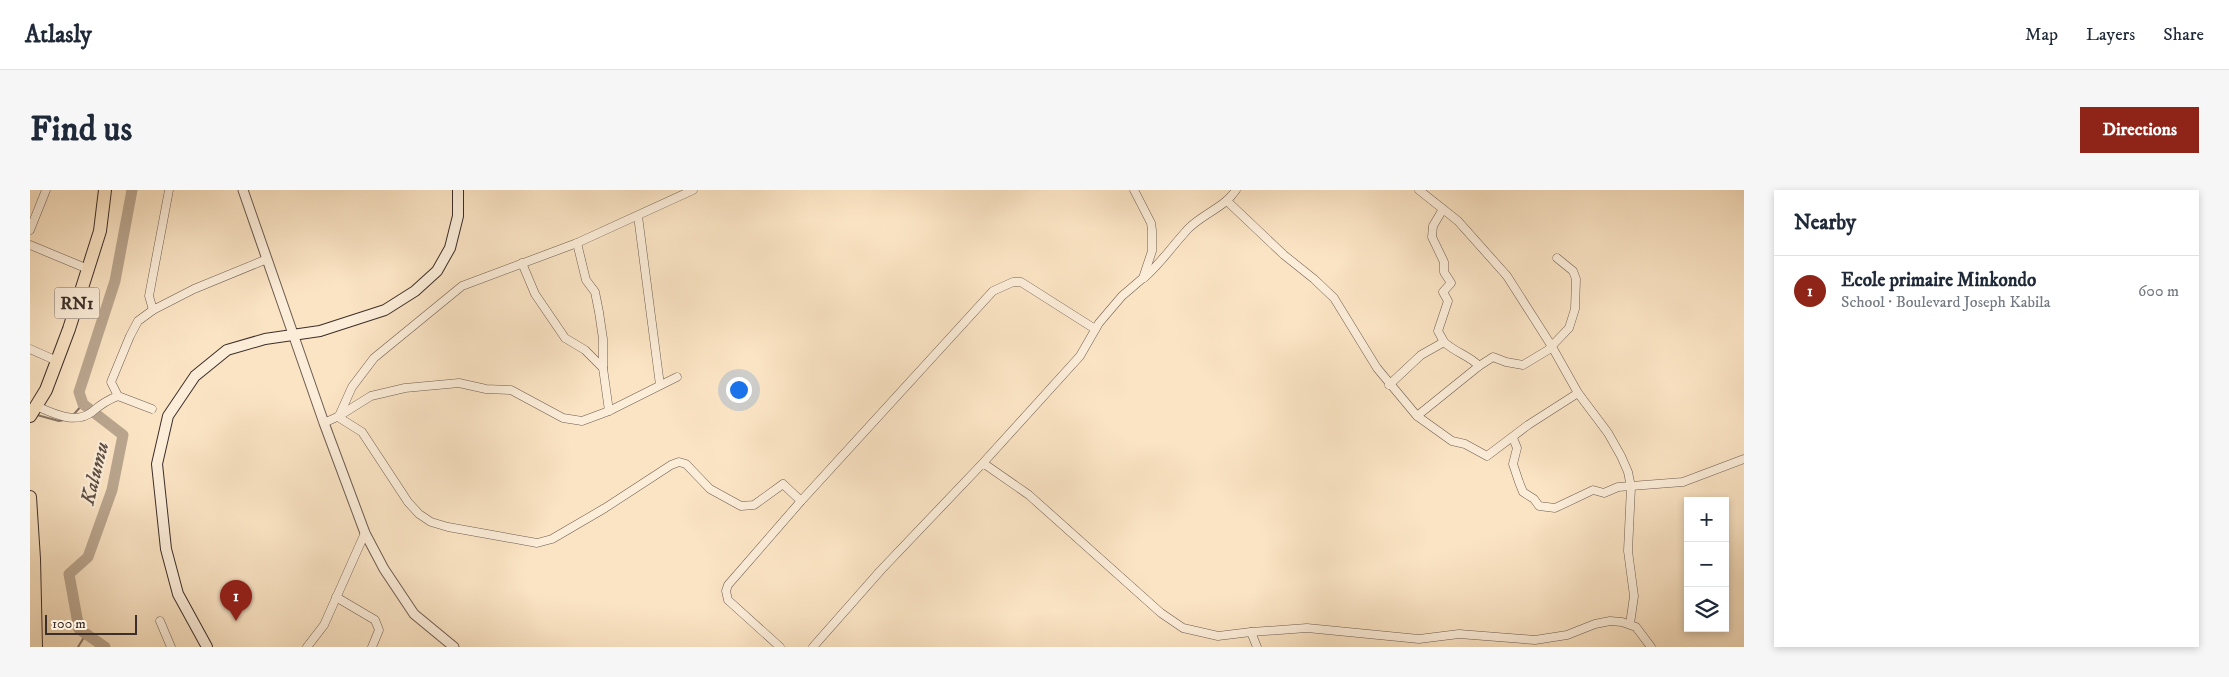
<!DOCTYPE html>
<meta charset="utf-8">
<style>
:root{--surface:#fff;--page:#f6f6f7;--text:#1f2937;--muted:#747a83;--line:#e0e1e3;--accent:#8f2418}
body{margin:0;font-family:"IM FELL DW Pica",serif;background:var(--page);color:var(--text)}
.controls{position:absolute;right:15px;bottom:15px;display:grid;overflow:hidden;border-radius:0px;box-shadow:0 2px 8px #0003}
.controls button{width:45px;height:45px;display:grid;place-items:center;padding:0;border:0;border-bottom:1px solid var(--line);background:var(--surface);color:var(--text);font:25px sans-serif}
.scale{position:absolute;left:15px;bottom:12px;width:92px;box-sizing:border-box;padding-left:5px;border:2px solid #3c2e29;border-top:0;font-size:14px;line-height:18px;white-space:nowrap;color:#3c2e29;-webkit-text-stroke:4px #fcedd9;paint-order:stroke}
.you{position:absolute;left:708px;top:199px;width:18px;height:18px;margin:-12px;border:4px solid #fff;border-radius:50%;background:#1a73e8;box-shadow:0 0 0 8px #1a73e833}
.badge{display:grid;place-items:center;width:32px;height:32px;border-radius:50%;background:var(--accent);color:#fff;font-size:16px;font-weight:700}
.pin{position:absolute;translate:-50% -41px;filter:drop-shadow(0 1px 2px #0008)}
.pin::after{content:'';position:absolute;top:26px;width:18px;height:15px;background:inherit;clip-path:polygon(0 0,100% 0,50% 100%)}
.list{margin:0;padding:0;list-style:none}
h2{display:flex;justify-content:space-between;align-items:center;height:65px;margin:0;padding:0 20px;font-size:21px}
h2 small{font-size:16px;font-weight:400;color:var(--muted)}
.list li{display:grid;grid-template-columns:32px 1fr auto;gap:15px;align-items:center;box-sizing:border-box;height:70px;padding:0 20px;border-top:1px solid var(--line)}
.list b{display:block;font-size:19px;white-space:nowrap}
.list p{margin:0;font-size:16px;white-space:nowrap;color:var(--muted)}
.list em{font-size:16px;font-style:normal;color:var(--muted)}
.icon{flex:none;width:28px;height:28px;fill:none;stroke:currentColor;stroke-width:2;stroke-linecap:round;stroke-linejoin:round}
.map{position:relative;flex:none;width:1714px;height:457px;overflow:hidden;border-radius:0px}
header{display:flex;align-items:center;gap:30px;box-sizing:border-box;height:70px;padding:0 25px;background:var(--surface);border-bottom:1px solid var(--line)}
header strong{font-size:24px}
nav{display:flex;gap:28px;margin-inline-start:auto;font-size:18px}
.intro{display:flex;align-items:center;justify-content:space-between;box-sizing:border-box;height:120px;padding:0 30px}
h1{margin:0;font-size:35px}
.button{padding:12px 22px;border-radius:0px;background:var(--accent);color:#fff;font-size:18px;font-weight:700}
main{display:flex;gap:30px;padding:0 30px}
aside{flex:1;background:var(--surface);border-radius:0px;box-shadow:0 2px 8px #0003}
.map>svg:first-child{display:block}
</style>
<header>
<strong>Atlasly</strong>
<nav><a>Map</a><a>Layers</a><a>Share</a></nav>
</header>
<div class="intro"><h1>Find us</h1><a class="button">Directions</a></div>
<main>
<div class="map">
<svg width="1714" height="457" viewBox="0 0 1714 457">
<rect width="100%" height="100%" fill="#fbe4c4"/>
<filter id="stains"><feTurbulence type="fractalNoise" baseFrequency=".004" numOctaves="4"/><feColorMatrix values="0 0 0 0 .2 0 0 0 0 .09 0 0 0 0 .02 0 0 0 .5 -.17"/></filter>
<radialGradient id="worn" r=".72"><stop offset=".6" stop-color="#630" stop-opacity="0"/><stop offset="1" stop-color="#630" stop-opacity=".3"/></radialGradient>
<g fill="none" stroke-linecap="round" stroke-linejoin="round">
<g stroke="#887666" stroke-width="2">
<path d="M44 224 53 214"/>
<path d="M7 225 29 231 34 230"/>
<path d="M48 457 56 444"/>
</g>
<path stroke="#baa68f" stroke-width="11" d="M75 457 49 439 39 384 58 367 82 300 93 245 53 214 49 202 85 91 102 0"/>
<defs>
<g id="minor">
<path d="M139 0 119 106 123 120 164 99 237 69"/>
<path d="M1389 0 1428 31 1477 86 1521 155 1548 203 1578 243 1591 266 1598 282 1601 297 1598 361 1604 406 1600 434"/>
<path d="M1197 11 1254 65 1284 89 1304 108 1347 178 1387 226"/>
<path d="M608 26 630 195"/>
<path d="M0 40 16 0"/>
<path d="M547 53 556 90 565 102 569 122 573 149V178"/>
<path d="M0 55 58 79"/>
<path d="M1527 68 1543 81 1546 89 1545 119 1539 138 1518 160 1493 175 1476 172 1463 167 1449 176 1387 226 1422 251 1435 254 1457 266 1498 235 1548 203"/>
<path d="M492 73 505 104 535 148 555 160 573 178 579 221"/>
<path d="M1114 88C1131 73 1143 55 1158 39 1172 24 1194 18 1206 0"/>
<path d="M1414 152C1426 163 1440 166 1449 176"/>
<path d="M0 159 27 171"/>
<path d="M1359 195 1391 165 1414 152 1408 141 1418 111 1413 102 1421 93 1414 82V72L1402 47 1403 36 1413 19"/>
<path d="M6 216C22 223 45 235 62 222 71 214 77 210 88 206"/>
<path d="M122 219 88 206 81 192 100 146 108 131 123 120"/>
<path d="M309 226 341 206 375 198 429 193 456 199 481 200 533 228 552 231 579 221 647 187"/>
<path d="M308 227 332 242 378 312 389 324 401 332 418 337 507 353 522 349 575 318 641 275 649 272 656 274 680 299 711 316 724 315 753 294 771 311"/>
<path d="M294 233 309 226 322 197 344 168 432 96 547 53 663 0"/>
<path d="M1483 248 1487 258 1483 274 1489 292 1493 302 1504 309 1509 316 1525 318 1563 300 1574 303 1588 297 1653 292 1714 269"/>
<path d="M953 273 1050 166 1069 133 1092 106 1113 88 1122 61V40L1121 33 1104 0"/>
<path d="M306 407 345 430 349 440 342 457"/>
<path d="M130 431 141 457"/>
<path d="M1221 442 1227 457"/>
<path d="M277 457 294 435 335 343"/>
<path d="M750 457 698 410 696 401 698 395 771 311 963 101 983 92H991L1065 139"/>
<path d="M783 457 851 380 953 273 999 305 1131 423 1153 438 1188 446 1221 442 1277 438 1389 449 1429 444 1505 450 1537 445 1565 434 1580 431 1592 432 1606 437 1621 457"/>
</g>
<path id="tertiary" d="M213 0 294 233 335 343 354 379 384 424 424 457"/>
<path id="secondary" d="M177 457 148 404 136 359 127 274 138 226 165 186 197 160 235 149 290 141 355 120 385 101 407 81 420 58 428 26V0"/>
<g id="trunk">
<path d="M0 226 16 200 39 139 70 41 75 0"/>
<path d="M0 307 4 369 6 457"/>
</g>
</defs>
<use href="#minor" stroke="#6c5c50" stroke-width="9"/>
<use href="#tertiary" stroke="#6c5c50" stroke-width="11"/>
<use href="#secondary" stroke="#3c2e29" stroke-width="12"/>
<use href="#trunk" stroke="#3c2e29" stroke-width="14"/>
<use href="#minor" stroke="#fcedd9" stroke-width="8"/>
<use href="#tertiary" stroke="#fcedd9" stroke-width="9"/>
<use href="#secondary" stroke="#fcedd9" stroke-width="10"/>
<use href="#trunk" stroke="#fbe4c4" stroke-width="12"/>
</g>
<g text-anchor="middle" stroke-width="4.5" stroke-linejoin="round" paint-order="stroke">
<rect fill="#fcedd9" stroke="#76675e" stroke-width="1" x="24.5" y="97.5" width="45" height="31" rx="4"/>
<g font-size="18" font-weight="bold" fill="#3c2e29">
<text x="47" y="119">RN1</text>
</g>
<g font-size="20" font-style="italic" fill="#5c4c42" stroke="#fcedd9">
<text transform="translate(64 283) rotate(-76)" y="7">Kalumu</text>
</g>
</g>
<rect width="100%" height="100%" filter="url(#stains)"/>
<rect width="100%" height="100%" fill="url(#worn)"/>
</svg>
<div class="controls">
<button>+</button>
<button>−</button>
<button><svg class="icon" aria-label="layers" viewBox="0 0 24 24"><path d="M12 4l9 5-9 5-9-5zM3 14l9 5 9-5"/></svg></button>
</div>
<div class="scale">100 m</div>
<div class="you"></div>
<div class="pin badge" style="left:206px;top:431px">1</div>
</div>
<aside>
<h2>Nearby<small></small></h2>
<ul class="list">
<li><span class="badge">1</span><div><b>Ecole primaire Minkondo</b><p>School · Boulevard Joseph Kabila</p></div><em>600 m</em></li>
</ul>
</aside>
</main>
